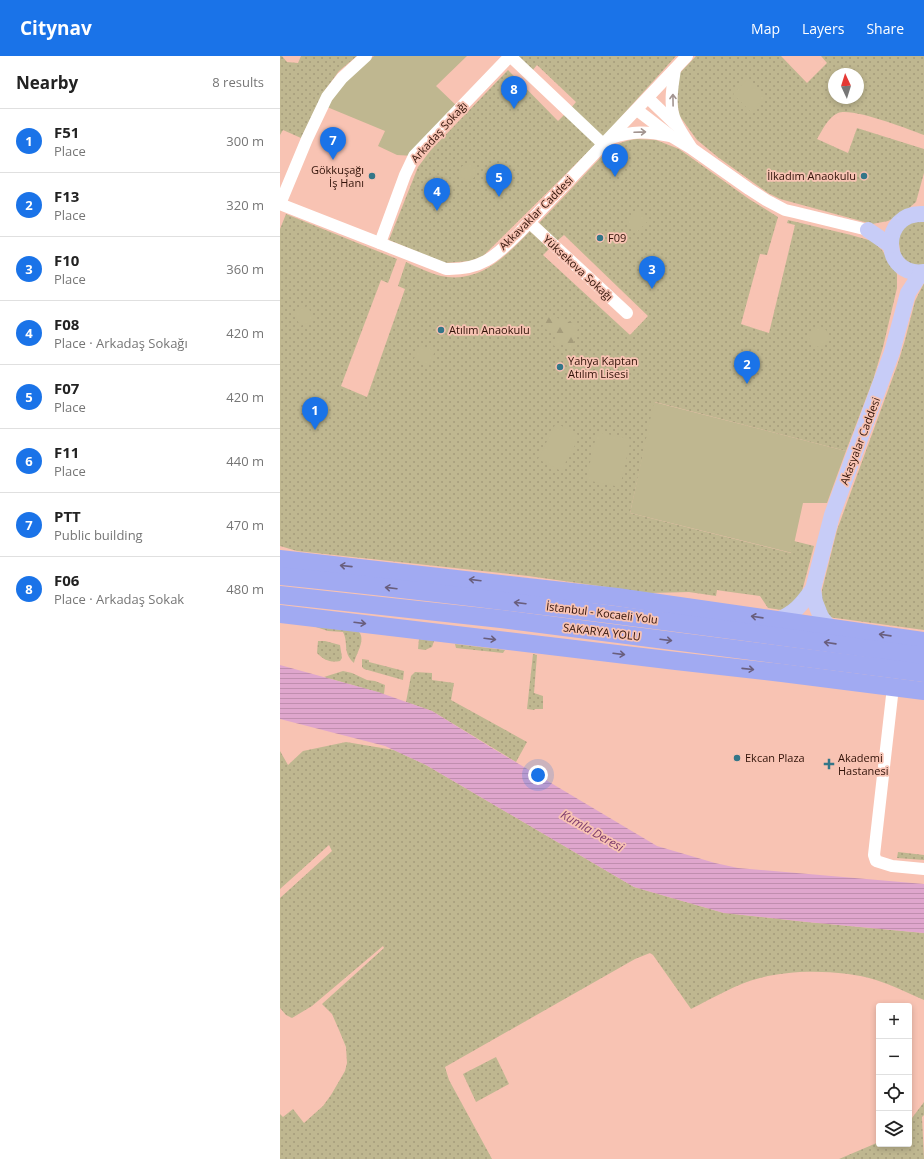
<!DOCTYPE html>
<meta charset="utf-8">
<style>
:root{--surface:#fff;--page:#f6f6f6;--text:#222;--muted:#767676;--line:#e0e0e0;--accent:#1a73e8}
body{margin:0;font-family:"Open Sans",sans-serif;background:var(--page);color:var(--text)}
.controls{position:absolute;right:12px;bottom:12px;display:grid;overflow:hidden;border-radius:4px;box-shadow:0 2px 6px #0003}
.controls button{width:36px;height:36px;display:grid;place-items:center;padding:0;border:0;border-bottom:1px solid var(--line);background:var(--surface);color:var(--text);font:20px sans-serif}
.compass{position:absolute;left:548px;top:12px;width:36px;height:36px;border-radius:50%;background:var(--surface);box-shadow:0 2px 6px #0003;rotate:356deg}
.you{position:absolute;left:258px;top:719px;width:14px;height:14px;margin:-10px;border:3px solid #fff;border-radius:50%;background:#1a73e8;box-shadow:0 0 0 6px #1a73e833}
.badge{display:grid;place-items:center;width:26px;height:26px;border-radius:50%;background:var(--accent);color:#fff;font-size:13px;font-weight:700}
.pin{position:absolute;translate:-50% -33px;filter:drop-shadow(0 1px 2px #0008)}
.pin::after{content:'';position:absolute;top:21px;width:14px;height:12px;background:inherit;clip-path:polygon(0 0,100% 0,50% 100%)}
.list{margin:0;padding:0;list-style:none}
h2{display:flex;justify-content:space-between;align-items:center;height:52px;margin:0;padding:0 16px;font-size:17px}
h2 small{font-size:13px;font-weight:400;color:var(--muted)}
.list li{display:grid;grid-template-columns:26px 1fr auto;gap:12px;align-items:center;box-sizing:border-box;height:64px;padding:0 16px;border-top:1px solid var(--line)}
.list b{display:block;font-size:15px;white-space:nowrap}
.list p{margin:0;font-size:13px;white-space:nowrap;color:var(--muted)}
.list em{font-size:13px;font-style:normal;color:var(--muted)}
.icon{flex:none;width:22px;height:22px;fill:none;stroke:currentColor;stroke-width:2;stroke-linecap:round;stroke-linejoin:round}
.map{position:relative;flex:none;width:644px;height:1103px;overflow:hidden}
header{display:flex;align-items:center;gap:24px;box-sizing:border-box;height:56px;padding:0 20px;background:var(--accent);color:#fff}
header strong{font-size:19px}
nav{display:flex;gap:22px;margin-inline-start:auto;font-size:14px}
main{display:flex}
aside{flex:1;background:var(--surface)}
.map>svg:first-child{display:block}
</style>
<header>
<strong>Citynav</strong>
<nav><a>Map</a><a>Layers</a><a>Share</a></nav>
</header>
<main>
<aside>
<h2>Nearby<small>8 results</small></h2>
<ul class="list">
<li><span class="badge">1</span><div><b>F51</b><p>Place</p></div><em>300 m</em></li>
<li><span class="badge">2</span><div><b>F13</b><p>Place</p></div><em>320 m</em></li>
<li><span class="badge">3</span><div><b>F10</b><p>Place</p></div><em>360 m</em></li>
<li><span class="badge">4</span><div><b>F08</b><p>Place · Arkadaş Sokağı</p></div><em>420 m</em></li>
<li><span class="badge">5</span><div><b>F07</b><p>Place</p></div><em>420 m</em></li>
<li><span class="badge">6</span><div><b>F11</b><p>Place</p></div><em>440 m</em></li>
<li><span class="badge">7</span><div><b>PTT</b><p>Public building</p></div><em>470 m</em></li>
<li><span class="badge">8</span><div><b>F06</b><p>Place · Arkadaş Sokak</p></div><em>480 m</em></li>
</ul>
</aside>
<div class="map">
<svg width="644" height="1103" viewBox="0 0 644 1103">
<defs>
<pattern id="grass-dots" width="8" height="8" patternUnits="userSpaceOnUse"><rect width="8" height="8" fill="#bfb790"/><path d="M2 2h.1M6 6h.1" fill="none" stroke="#a59c7b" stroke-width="1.8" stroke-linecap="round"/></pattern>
<pattern id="forest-firs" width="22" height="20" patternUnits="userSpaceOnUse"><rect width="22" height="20" fill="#bfb790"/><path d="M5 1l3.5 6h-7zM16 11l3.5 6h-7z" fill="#a59c7b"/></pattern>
<pattern id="water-rules" width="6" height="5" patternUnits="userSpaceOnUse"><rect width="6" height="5" fill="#dfa6cd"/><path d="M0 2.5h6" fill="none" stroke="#c08eaf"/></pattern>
</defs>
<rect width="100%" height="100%" fill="#f8c3b3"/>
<g fill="url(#grass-dots)" fill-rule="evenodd">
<path d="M0 0H2L7 6 18 7 21 0H77L59 15 43 37 21 82 3 74 0 79Z"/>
<path d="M237 0H396L321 83 290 53 296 46 257 9 252 15Z"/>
<path d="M416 0H501L527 27 547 7 541 0H644V79C628 73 572 51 558 57 548 61 542 75 537 83L568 97 577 72 644 93V117L636 146 622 158 608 165 592 168 500 143 488 137 439 102 417 84 399 59 397 44 399 18ZM554 18H578V42H554Z"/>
<path d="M228 14 278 65 285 58 317 87 203 200 190 205 165 207 109 184 138 111 150 95Z"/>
<path d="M357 83 376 84 399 93 469 143 498 161 487 199 480 198 461 268 489 277 515 169 507 167 508 164 571 179 592 185 602 194 617 218V232L603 291 593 324 566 395 375 346 350 457 511 497 514 485 534 490 521 539 512 551 502 554 488 552 480 540 443 535 437 534 436 540 409 536 369 537 248 520 17 495 0 490V173L6 158 117 203 108 227 101 224 61 330 87 341 125 233 118 230 126 206C137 211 149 217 161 220 200 228 226 200 250 175L269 193 263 199 350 279 368 260 284 179 277 185 259 167 324 98C336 88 342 85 357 83Z"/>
<path d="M644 164V211L633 210 621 202 618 180 627 168Z"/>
<path d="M644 227V574L548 561 541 545 542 534 557 474 618 307 625 284 635 245Z"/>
<path d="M33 570 79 576C86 584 76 598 74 607 62 596 69 588 63 576L48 575Z"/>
<path d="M139 583 154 585 152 591 145 594 138 593Z"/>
<path d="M38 585H45L60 589 62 602 60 605C50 607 44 604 37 597Z"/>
<path d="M175 588 225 594 223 597 176 592Z"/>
<path d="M253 598 257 599 254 637 263 640V653H255L254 654 247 653Z"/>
<path d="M82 603 89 604V606L124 615 123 624 84 613 82 611Z"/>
<path d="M63 615 72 617 87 624 95 625 105 629 104 638 44 621Z"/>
<path d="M135 616 152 617V624L174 627 171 644 247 686 236 706 152 655 126 646 131 620Z"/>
<path d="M66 686 114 694 146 709 354 831 444 857 527 866 644 877V944C628 937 612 929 596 924 563 914 514 913 480 922 456 928 433 942 411 953L373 899 370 897 355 903 165 1011 169 1024 212 1103H0V1058L3 1061 13 1053 24 1067 43 1050 51 1039 65 1015 67 1007 66 991 59 974 52 958 42 948 104 892 103 890 32 950 12 962 6 959 0 952V842L52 795 49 789 0 833V695L8 709 23 695Z"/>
<path d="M618 796 644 799V804L617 802Z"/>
<path d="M216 1001 229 1028 196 1046 183 1018Z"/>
<path d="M644 1046V1059L642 1061 644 1103H559L599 1086V1088H629V1066Z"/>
</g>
<path fill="url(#forest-firs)" d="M267 259 299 269 292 292 276 287 275 290 273 289 277 277 262 272Z"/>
<g fill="#bfb790">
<path d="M94 0H187L156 30 179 52 134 100 117 99 98 90 105 75 47 51 65 25Z"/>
<path d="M467 23 485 41 471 56 453 38Z"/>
<circle cx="188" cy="116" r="8"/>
<path d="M359 154 369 164 356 177 346 167Z"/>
<path d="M28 250 34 265 20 270 14 256Z"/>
<circle cx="539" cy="281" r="10"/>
<path d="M140 289 155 295 149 309 134 303Z"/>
<path d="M374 346 566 395 547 447H523L512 497 350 457Z"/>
<path d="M276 367 300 380 281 415 258 403Z"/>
<path d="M317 376 351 383 340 431 306 424Z"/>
</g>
<path fill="url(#water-rules)" d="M0 609 98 636 152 655 212 692 377 790 435 807 458 812 644 828V877L527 866 444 857 354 831 146 709 105 690 0 663Z"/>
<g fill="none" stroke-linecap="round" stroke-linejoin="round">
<g stroke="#fff" stroke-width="12">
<path d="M230 0 323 88"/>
<path d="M395 13C393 28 389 46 394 61 397 71 405 81 411 91"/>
<path d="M368 42 397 70"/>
<path d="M357 54 391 80 411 92 469 133 486 144 505 154 514 156 588 174"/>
<path d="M331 82C352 75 367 75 389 80"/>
<path d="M0 148 166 213C201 214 215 201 239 177L407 0"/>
<path d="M0 148 27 83 47 41 62 22 86 0"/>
<path d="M249 166 347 257"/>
<path d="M100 187 125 119 134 100 230 0"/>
<path d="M613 631 594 799 596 805 612 810 644 813"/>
</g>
<g stroke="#c7ccf7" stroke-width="16">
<path d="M644 158C599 155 601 222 644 216"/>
<path d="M588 174 610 189"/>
<path d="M498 564C516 556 521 549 533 533"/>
<path d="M549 571 541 561 535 546 533 533 552 459 612 296 628 237 641 217"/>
</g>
<g stroke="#a1aaf2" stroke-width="18">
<path d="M0 503 337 541 644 585"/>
<path d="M0 520C215 542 430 571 644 600"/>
<path d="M0 539 221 563 644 617"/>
<path d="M0 558 396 605 502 617 644 635"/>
</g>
</g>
<defs><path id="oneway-shaft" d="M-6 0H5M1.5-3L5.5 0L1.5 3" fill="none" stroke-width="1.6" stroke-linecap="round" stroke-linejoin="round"/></defs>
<g stroke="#a29490">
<use href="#oneway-shaft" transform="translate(393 44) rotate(-91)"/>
<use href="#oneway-shaft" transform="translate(360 76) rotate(-2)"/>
</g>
<g stroke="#695e7d">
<use href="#oneway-shaft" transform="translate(66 510) rotate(-174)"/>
<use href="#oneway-shaft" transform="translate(195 524) rotate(-173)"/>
<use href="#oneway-shaft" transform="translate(111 532) rotate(-173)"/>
<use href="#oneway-shaft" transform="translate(240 547) rotate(-173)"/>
<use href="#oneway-shaft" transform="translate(477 561) rotate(-172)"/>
<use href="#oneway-shaft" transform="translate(80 567) rotate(7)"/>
<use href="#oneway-shaft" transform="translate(605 579) rotate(-172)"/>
<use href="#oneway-shaft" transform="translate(210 583) rotate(7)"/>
<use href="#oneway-shaft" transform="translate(386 584) rotate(7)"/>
<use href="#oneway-shaft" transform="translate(550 587) rotate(-172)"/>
<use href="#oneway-shaft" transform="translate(339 598) rotate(7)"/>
<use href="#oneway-shaft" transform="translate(468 613) rotate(6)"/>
</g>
<g fill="#347688" stroke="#f8c3b3" stroke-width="1.5">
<circle cx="92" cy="120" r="4"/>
<circle cx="584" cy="120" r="4"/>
<circle cx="320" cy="182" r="4"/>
<circle cx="161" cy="274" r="4"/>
<circle cx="280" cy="311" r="4"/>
<circle cx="457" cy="702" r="4"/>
<path d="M547 702h4v4h4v4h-4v4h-4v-4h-4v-4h4z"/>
</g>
<g text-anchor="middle" stroke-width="3.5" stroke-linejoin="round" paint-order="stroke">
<g font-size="11" fill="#311208" stroke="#f8c3b3">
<text transform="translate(159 76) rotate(-48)" y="4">Arkadaş Sokağı</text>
<text transform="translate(256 157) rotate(-45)" y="4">Akkavaklar Caddesi</text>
<text transform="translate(298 212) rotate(43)" y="4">Yüksekova Sokağı</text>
<text transform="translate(580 385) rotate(-69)" y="4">Akasyalar Caddesi</text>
<text transform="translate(322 557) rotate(7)" y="4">İstanbul - Kocaeli Yolu</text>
<text transform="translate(322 576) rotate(7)" y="4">SAKARYA YOLU</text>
</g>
<g font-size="11" fill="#311208" stroke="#f8c3b3" text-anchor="start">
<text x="84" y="118" text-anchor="end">Gökkuşağı<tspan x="84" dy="13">İş Hanı</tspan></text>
<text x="576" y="124" text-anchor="end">İlkadım Anaokulu</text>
<text x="328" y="186">F09</text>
<text x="169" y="278">Atılım Anaokulu</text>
<text x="288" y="309">Yahya Kaptan<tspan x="288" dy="13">Atılım Lisesi</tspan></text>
<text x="465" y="706">Ekcan Plaza</text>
<text x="558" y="706">Akademi<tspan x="558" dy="13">Hastanesi</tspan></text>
</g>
<g font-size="12" font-style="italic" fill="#7e3b6d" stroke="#f8c3b3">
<text transform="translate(312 775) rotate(30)" y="4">Kumla Deresi</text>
</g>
</g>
</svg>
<div class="controls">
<button>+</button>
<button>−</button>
<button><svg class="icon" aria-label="locate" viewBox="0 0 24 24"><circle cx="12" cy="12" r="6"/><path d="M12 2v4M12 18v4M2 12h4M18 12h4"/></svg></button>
<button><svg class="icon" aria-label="layers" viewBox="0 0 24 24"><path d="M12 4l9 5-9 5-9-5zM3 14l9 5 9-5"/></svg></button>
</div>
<svg class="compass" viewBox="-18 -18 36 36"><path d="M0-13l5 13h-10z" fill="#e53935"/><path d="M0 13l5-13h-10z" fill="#767676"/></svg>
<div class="you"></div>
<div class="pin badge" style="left:35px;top:374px">1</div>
<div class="pin badge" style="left:467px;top:328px">2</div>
<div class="pin badge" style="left:372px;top:233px">3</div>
<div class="pin badge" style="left:157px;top:155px">4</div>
<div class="pin badge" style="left:219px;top:141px">5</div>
<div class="pin badge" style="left:335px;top:121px">6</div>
<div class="pin badge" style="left:53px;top:104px">7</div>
<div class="pin badge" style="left:234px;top:53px">8</div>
</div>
</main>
